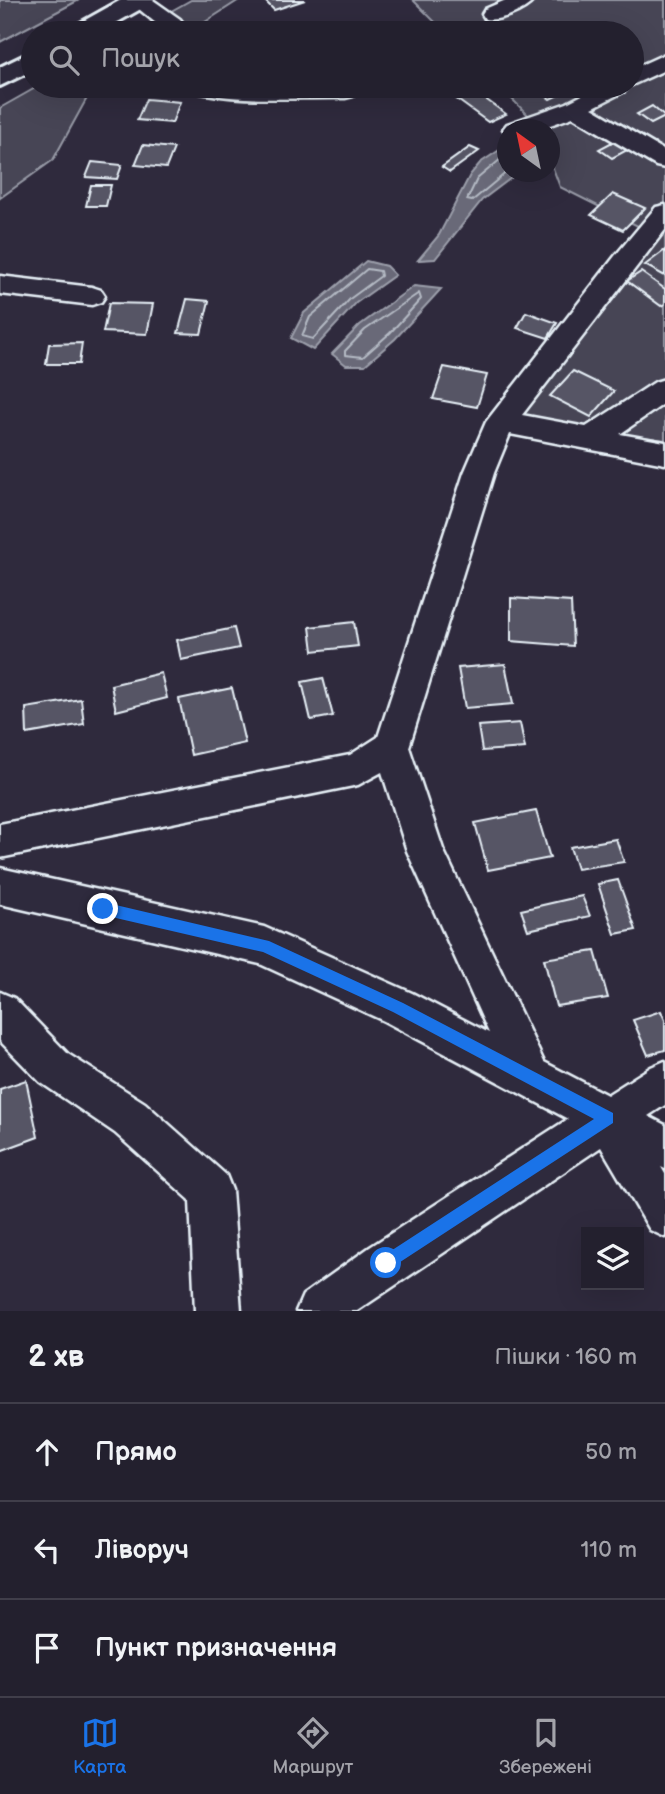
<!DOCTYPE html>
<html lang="uk">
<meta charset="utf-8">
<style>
:root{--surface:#23202e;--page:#2f2d3a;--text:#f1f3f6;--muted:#a3a3aa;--line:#403e4a;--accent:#1a73e8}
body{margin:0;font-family:"Balsamiq Sans",sans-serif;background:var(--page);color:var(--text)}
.controls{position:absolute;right:21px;bottom:21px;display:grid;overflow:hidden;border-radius:0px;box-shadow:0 7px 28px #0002}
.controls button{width:63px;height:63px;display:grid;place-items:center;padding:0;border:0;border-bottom:2px solid var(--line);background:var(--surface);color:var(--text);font:35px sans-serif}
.compass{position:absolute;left:497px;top:119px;width:63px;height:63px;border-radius:50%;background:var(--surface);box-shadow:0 7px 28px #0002;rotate:327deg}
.stop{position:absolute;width:21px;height:21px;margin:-16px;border:5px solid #1a73e8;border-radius:50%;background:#fff}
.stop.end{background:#1a73e8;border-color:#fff;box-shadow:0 2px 7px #0008}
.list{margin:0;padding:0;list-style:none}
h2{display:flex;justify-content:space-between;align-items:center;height:91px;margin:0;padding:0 28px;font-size:30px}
h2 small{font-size:23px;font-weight:400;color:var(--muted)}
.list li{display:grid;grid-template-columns:46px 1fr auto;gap:21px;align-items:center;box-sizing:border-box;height:98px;padding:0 28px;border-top:2px solid var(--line)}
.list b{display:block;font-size:26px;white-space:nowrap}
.list em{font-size:23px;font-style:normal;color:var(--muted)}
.icon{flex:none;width:38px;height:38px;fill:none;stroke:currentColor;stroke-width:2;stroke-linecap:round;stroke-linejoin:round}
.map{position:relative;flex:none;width:665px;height:1311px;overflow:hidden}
.search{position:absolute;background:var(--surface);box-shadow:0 7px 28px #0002;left:21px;right:21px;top:21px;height:77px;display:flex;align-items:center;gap:18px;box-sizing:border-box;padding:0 24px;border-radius:38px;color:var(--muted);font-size:26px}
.sheet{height:385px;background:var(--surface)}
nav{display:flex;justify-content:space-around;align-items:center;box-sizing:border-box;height:98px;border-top:2px solid var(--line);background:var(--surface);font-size:19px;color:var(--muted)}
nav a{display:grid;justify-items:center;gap:4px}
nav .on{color:var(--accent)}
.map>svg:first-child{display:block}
</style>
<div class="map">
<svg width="665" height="1311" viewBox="0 0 665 1311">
<rect width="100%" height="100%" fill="#2f2a3d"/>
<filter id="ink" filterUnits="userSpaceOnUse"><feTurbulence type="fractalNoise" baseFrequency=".0143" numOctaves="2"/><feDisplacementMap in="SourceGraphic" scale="14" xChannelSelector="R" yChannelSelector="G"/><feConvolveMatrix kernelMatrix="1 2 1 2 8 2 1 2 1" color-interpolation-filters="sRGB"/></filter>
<g filter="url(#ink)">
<g fill="#464455" stroke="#979aa6" stroke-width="2">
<path d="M0 0H79L0 42Z"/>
<path d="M191 0H239L188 33H132Z"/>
<path d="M413 0H665V440L510 419 656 235 560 187 550 160V130L537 129 534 121 499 86H632V33H446Z"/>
<path d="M39 86H107L87 98 53 160 0 198V108Z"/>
</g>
<g fill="#696978" stroke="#9c9fab" stroke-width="2">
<path d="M507 145 508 172H519L482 200 435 259 418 260 439 235 470 175 480 163Z"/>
<path d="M366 261 386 266 395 275 356 303 313 350 291 338 304 313Z"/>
<path d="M414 286 441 289 395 339 365 365H346L332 354 360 325Z"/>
</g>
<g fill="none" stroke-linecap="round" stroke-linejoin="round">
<g stroke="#b5bbc5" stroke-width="2">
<path d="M508 153 477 179 467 200 472 201 508 171"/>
<path d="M367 269 380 271 381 276 351 298 313 339 302 336 310 317Z"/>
<path d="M419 293 421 299 390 333 363 357 345 355V351L365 330Z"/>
</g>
</g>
<g fill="#575565" stroke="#e8f1f8" stroke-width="2">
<path d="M268 0H305L274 10 265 1Z"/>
<path d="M426 86H456L438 94Z"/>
<path d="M538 86H564L569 90 550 99 534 87Z"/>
<path d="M473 90 506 114 488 122 455 98Z"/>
<path d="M146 99 180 102 172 123 137 120Z"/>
<path d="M652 106 665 117 651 124 637 114Z"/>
<path d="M618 139 631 148 612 158 599 149Z"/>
<path d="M143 145 174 148 166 168 135 165Z"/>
<path d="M470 147 479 151 450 172 442 167Z"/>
<path d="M92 162 122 165 117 179 86 177Z"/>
<path d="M91 185H111L106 206H86Z"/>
<path d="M613 194 645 208 623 230 591 215Z"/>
<path d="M665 250V276L645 265Z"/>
<path d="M641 272 665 289V304L661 306 627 281Z"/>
<path d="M187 299 209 301 201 334 178 333Z"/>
<path d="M109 303 153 304 147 334 103 332Z"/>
<path d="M526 312 557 323 548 338 517 328Z"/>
<path d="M82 343 79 364H46L49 344Z"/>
<path d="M444 367 487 375 477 407 433 399Z"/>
<path d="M573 371 614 391 591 417 550 396Z"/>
<path d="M511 598 571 602 573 646 511 641Z"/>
<path d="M354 622 358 646 313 651 310 627Z"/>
<path d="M234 628 239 648 181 660 177 640Z"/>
<path d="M505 664 513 704 465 708 458 668Z"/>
<path d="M161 673 167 698 116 711 111 685Z"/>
<path d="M323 678 333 716 311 720 302 682Z"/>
<path d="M232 688 245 743 191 755 179 699Z"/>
<path d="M81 699 84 724 27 734 26 708Z"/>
<path d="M520 723 525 748 482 751 478 726Z"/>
<path d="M536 811 550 858 488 870 475 823Z"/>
<path d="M616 839 624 862 577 869 570 847Z"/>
<path d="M618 880 636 930 615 934 598 884Z"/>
<path d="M582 896 590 916 528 930 521 910Z"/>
<path d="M595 951 608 998 556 1006 544 959Z"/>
<path d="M661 1011 665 1020V1050L648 1055 633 1020Z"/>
<path d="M26 1080 38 1137 0 1151V1089Z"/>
</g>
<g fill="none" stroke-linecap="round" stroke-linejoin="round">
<defs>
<g id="minor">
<path d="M128 0H153L180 19 190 33H168Z"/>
<path d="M506 0H534C525 11 499 22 485 19L482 14 485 9Z"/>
<path d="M665 54V70L632 85V69Z"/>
<path d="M189 86H352L357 91 353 96 345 98C295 97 240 103 192 91Z"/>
<path d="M600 86H628L625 91 592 108 665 151V168L656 166 573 117 536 130H508V134L503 129 507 124 567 103Z"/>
<path d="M665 205V230L522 415 586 427 655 382 665 379V403L620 434 665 442V464L510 434 494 473 409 747 443 849 544 1062 607 1095 651 1067 665 1061V1105L648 1116 665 1125V1169L661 1167 665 1174V1237L650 1230 601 1147 357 1311H296L303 1295 370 1247 568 1119 384 1021 260 964 0 904V868L264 927 412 993 489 1033 407 851 382 772 358 785 0 858V824L350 755 378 737 464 473 486 422 615 256 656 207Z"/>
<path d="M0 276 92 287 101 290 105 296 101 302 92 305 0 294Z"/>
<path d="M0 992 14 998 68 1054 145 1103 226 1175 232 1190 241 1311H195L190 1200 115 1133 40 1082 0 1041Z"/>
</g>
<g id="highway">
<path d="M121 0H151L148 5 98 33H67L71 28Z"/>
<path d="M33 51V70L0 86V67Z"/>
</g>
</defs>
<use href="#minor" stroke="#e8f1f8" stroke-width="5"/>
<use href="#highway" stroke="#e8f1f8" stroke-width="6"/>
<use href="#minor" fill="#2f2a3d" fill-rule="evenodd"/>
<use href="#highway" fill="#2f2a3d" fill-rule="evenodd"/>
</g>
</g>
<path fill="#1a73e8" d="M103 902 269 941 403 1003 613 1113V1123L391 1268 386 1271 380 1268 378 1263 380 1258 594 1119 393 1012 263 952 103 915 97 909Z"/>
</svg>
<div class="controls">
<button><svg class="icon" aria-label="layers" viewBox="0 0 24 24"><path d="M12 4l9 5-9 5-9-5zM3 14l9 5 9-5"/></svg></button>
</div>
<svg class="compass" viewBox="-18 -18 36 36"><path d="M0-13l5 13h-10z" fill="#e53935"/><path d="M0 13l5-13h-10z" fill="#a3a3aa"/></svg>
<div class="stop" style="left:386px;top:1263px"></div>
<div class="stop end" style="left:103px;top:909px"></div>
<div class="search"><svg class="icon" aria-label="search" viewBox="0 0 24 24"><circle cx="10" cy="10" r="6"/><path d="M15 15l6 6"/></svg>Пошук</div>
</div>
<section class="sheet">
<h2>2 хв<small>Пішки · 160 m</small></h2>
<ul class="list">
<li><svg class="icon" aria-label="ahead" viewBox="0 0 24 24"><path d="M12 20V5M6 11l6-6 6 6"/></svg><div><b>Прямо</b></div><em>50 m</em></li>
<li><svg class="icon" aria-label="left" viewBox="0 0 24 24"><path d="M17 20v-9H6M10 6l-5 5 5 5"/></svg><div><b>Ліворуч</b></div><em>110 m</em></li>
<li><svg class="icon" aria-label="arrive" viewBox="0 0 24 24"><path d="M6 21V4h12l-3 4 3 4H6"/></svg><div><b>Пункт призначення</b></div></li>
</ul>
</section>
<nav>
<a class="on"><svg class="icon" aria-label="map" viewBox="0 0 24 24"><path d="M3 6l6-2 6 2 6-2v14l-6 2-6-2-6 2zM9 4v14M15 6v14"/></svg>Карта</a>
<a><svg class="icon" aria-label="directions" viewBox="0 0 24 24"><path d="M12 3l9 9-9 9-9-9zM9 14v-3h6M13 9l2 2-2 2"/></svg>Маршрут</a>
<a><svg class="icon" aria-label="saved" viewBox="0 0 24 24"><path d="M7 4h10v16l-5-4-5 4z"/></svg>Збережені</a>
</nav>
